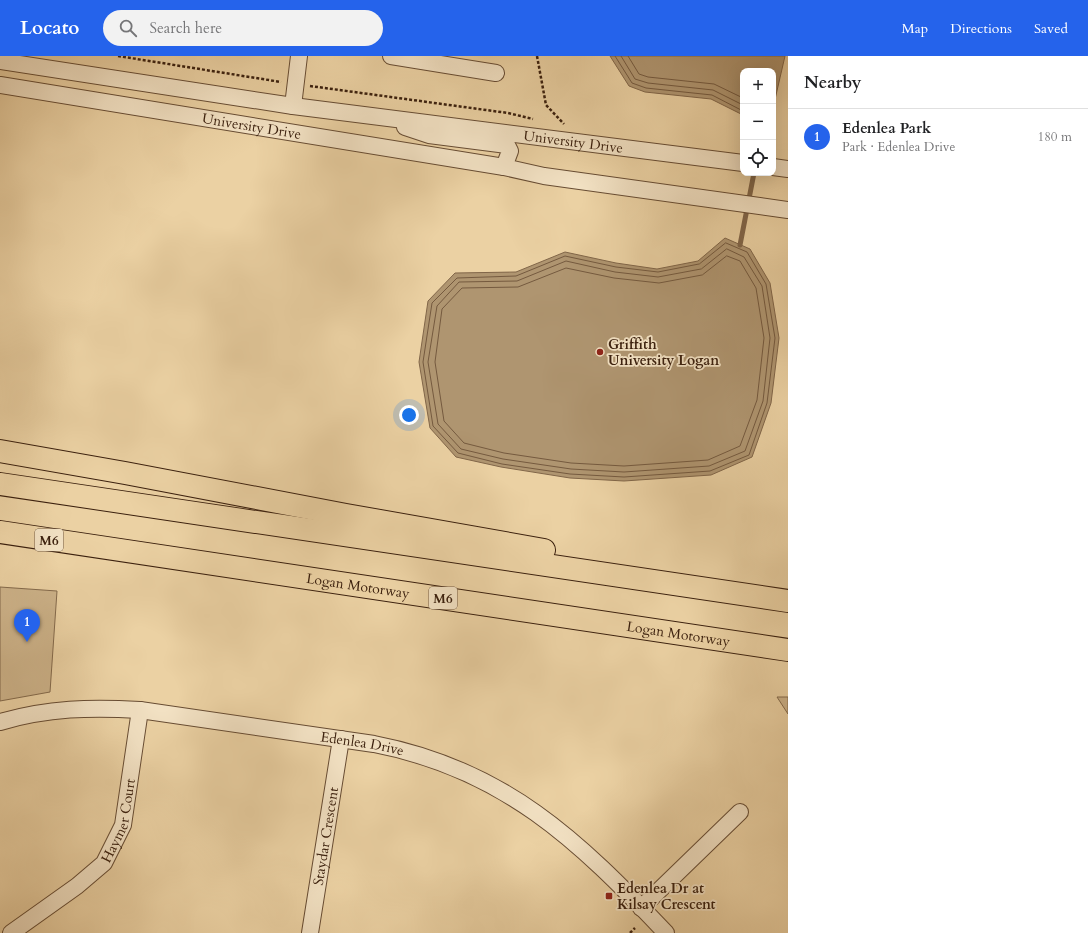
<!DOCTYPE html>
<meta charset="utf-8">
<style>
:root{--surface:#fff;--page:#f2f2f2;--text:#202124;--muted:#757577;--line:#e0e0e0;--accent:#2563eb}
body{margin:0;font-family:Cardo,serif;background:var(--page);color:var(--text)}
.controls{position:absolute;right:12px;top:12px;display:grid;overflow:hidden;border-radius:8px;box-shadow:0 4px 16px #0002}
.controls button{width:36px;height:36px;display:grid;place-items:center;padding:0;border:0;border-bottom:1px solid var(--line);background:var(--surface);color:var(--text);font:20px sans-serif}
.you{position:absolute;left:409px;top:359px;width:14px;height:14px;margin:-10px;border:3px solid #fff;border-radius:50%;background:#1a73e8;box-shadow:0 0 0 6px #1a73e833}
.badge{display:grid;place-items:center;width:26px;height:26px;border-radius:50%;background:var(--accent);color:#fff;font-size:13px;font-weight:700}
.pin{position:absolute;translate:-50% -33px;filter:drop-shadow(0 1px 2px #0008)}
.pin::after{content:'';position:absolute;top:21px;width:14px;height:12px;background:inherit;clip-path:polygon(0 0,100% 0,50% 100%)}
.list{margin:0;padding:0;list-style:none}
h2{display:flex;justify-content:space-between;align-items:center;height:52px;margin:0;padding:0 16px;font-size:17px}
h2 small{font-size:13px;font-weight:400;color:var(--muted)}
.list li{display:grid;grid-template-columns:26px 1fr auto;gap:12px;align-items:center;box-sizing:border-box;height:56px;padding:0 16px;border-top:1px solid var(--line)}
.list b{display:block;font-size:15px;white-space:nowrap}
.list p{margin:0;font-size:13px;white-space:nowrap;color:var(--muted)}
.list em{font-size:13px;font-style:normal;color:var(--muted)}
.icon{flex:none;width:22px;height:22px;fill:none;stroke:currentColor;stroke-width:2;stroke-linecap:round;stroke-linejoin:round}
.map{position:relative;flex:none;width:788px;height:877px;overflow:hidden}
header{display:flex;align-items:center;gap:24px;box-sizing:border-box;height:56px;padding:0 20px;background:var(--accent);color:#fff}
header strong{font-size:19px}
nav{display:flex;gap:22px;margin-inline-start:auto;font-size:14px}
.search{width:280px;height:36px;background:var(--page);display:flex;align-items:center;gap:10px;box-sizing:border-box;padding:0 14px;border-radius:22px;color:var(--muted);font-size:15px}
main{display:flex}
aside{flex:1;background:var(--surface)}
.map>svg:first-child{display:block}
</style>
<header>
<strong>Locato</strong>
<div class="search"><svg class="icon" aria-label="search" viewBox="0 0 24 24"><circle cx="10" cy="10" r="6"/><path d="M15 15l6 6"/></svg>Search here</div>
<nav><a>Map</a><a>Directions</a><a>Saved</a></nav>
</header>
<main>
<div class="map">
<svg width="788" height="877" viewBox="0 0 788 877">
<rect width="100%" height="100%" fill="#ebd1a3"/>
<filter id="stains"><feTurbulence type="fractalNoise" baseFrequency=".005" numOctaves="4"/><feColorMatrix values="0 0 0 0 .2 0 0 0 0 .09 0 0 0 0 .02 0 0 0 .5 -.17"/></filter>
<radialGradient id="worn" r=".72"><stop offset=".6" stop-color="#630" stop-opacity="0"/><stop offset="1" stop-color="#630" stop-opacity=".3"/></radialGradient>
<g fill="#cdb38a" stroke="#846a4c">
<path d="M0 531 57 535 50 636 0 645Z"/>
<path d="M777 641H788V658Z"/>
</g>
<g fill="#af9570" stroke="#816649">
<path d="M610 0H785L773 52V15H743V59L711 43 645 36 629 30Z"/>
<path d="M725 182 750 193 770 227 779 282 771 347 752 401 711 419 624 425 570 422 501 411 456 401 430 372 419 306 428 245 455 217 516 216 565 196 616 207 657 213 698 205Z"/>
</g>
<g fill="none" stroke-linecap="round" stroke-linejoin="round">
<g stroke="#755a3f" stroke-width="1">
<path d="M615 0 632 27 646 32 712 39 743 55"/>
<path d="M621 0 635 23 648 27 713 34 743 49"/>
<path d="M628 0 639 18 648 21 714 28 743 42"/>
<path d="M726 187 747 196 766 228 775 282 767 347 749 399 710 415 624 421 570 418 502 408 458 397 433 370 423 306 432 247 457 222 516 220 565 200 616 211 658 216 699 208Z"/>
<path d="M727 193 744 201 762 230 770 282 763 345 745 395 709 410 624 416 571 413 503 403 461 393 438 368 428 306 437 250 459 226 517 225 566 205 615 216 658 221 701 213Z"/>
<path d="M727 200 740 205 756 232 764 282 757 344 740 390 708 404 624 410 571 407 504 397 464 387 444 365 435 306 442 253 462 232 518 231 566 212 614 222 659 227 702 219Z"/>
</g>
<path stroke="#816649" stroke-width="5" d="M740 189 754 117"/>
<defs>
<g id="minor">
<path d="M391 0 496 17"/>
<path id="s1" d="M0 5 293 50 743 107"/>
<path id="s2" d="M0 29 504 111 544 120 788 154"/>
<path d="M293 50 299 0"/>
<path d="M405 71 429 79 507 89 510 95 504 111"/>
<path d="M773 111 788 113"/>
<path id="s3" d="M0 666C48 652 91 651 140 654L374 688C504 713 578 784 666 877"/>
<path d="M641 852 740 756"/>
<path id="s4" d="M11 877 77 830 104 807 123 769 140 654"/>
<path id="s5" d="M310 877 341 683"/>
</g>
<g id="highway">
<path d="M0 395 125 417 346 459 544 494"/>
<path d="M0 428 788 545"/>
<path id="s6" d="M0 476 788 594"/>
</g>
</defs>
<use href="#minor" stroke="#674c33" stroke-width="18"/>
<use href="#highway" stroke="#3b200e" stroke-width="24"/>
<g stroke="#3b200e" stroke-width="2.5" stroke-dasharray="3 2" stroke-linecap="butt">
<path d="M118 0 281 26"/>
<path d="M537 0 546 49 564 68"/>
<path d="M310 30 508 57 533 63"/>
<path d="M630 877 635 872"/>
</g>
<use href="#minor" stroke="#f2e1c3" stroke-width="16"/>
<use href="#highway" stroke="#ebd1a3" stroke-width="22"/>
</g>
<g fill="#8f2418" stroke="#f2e1c3" stroke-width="1.5">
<circle cx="600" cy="296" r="4"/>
<rect x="605" y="836" width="8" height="8" rx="2"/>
</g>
<g text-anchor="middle" stroke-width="3.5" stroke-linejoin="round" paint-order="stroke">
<g fill="#f2e1c3" stroke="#725a44" stroke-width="1">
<rect x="35" y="473" width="28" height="22" rx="3"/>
<rect x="429" y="531" width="28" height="22" rx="3"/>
</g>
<g font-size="13" font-weight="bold" fill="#3b200e">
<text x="49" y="489">M6</text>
<text x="443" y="547">M6</text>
</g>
<g font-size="14" fill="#3b200e" stroke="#f2e1c3">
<text dy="5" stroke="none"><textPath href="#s2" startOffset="255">University Drive</textPath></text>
<text dy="5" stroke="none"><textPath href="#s1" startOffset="579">University Drive</textPath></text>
<text dy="5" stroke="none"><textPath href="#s6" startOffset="362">Logan Motorway</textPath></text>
<text dy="5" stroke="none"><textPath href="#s6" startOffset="686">Logan Motorway</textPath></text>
<text dy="5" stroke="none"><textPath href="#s3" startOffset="366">Edenlea Drive</textPath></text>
<text dy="5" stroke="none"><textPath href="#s4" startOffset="162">Haymer Court</textPath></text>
<text dy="5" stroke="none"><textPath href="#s5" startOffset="98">Staydar Crescent</textPath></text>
</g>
<g font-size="14" font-weight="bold" fill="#3b200e" stroke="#f2e1c3" text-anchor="start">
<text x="608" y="293">Griffith<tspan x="608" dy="16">University Logan</tspan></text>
<text x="617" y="837">Edenlea Dr at<tspan x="617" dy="16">Kilsay Crescent</tspan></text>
</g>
</g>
<rect width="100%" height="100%" filter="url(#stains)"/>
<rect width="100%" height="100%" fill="url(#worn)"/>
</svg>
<div class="controls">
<button>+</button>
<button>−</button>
<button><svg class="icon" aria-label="locate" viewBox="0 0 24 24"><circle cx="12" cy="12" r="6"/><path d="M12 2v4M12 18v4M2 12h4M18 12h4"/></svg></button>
</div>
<div class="you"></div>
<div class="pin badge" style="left:27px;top:586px">1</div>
</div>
<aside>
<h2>Nearby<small></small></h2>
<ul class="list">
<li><span class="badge">1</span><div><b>Edenlea Park</b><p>Park · Edenlea Drive</p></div><em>180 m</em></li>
</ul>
</aside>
</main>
